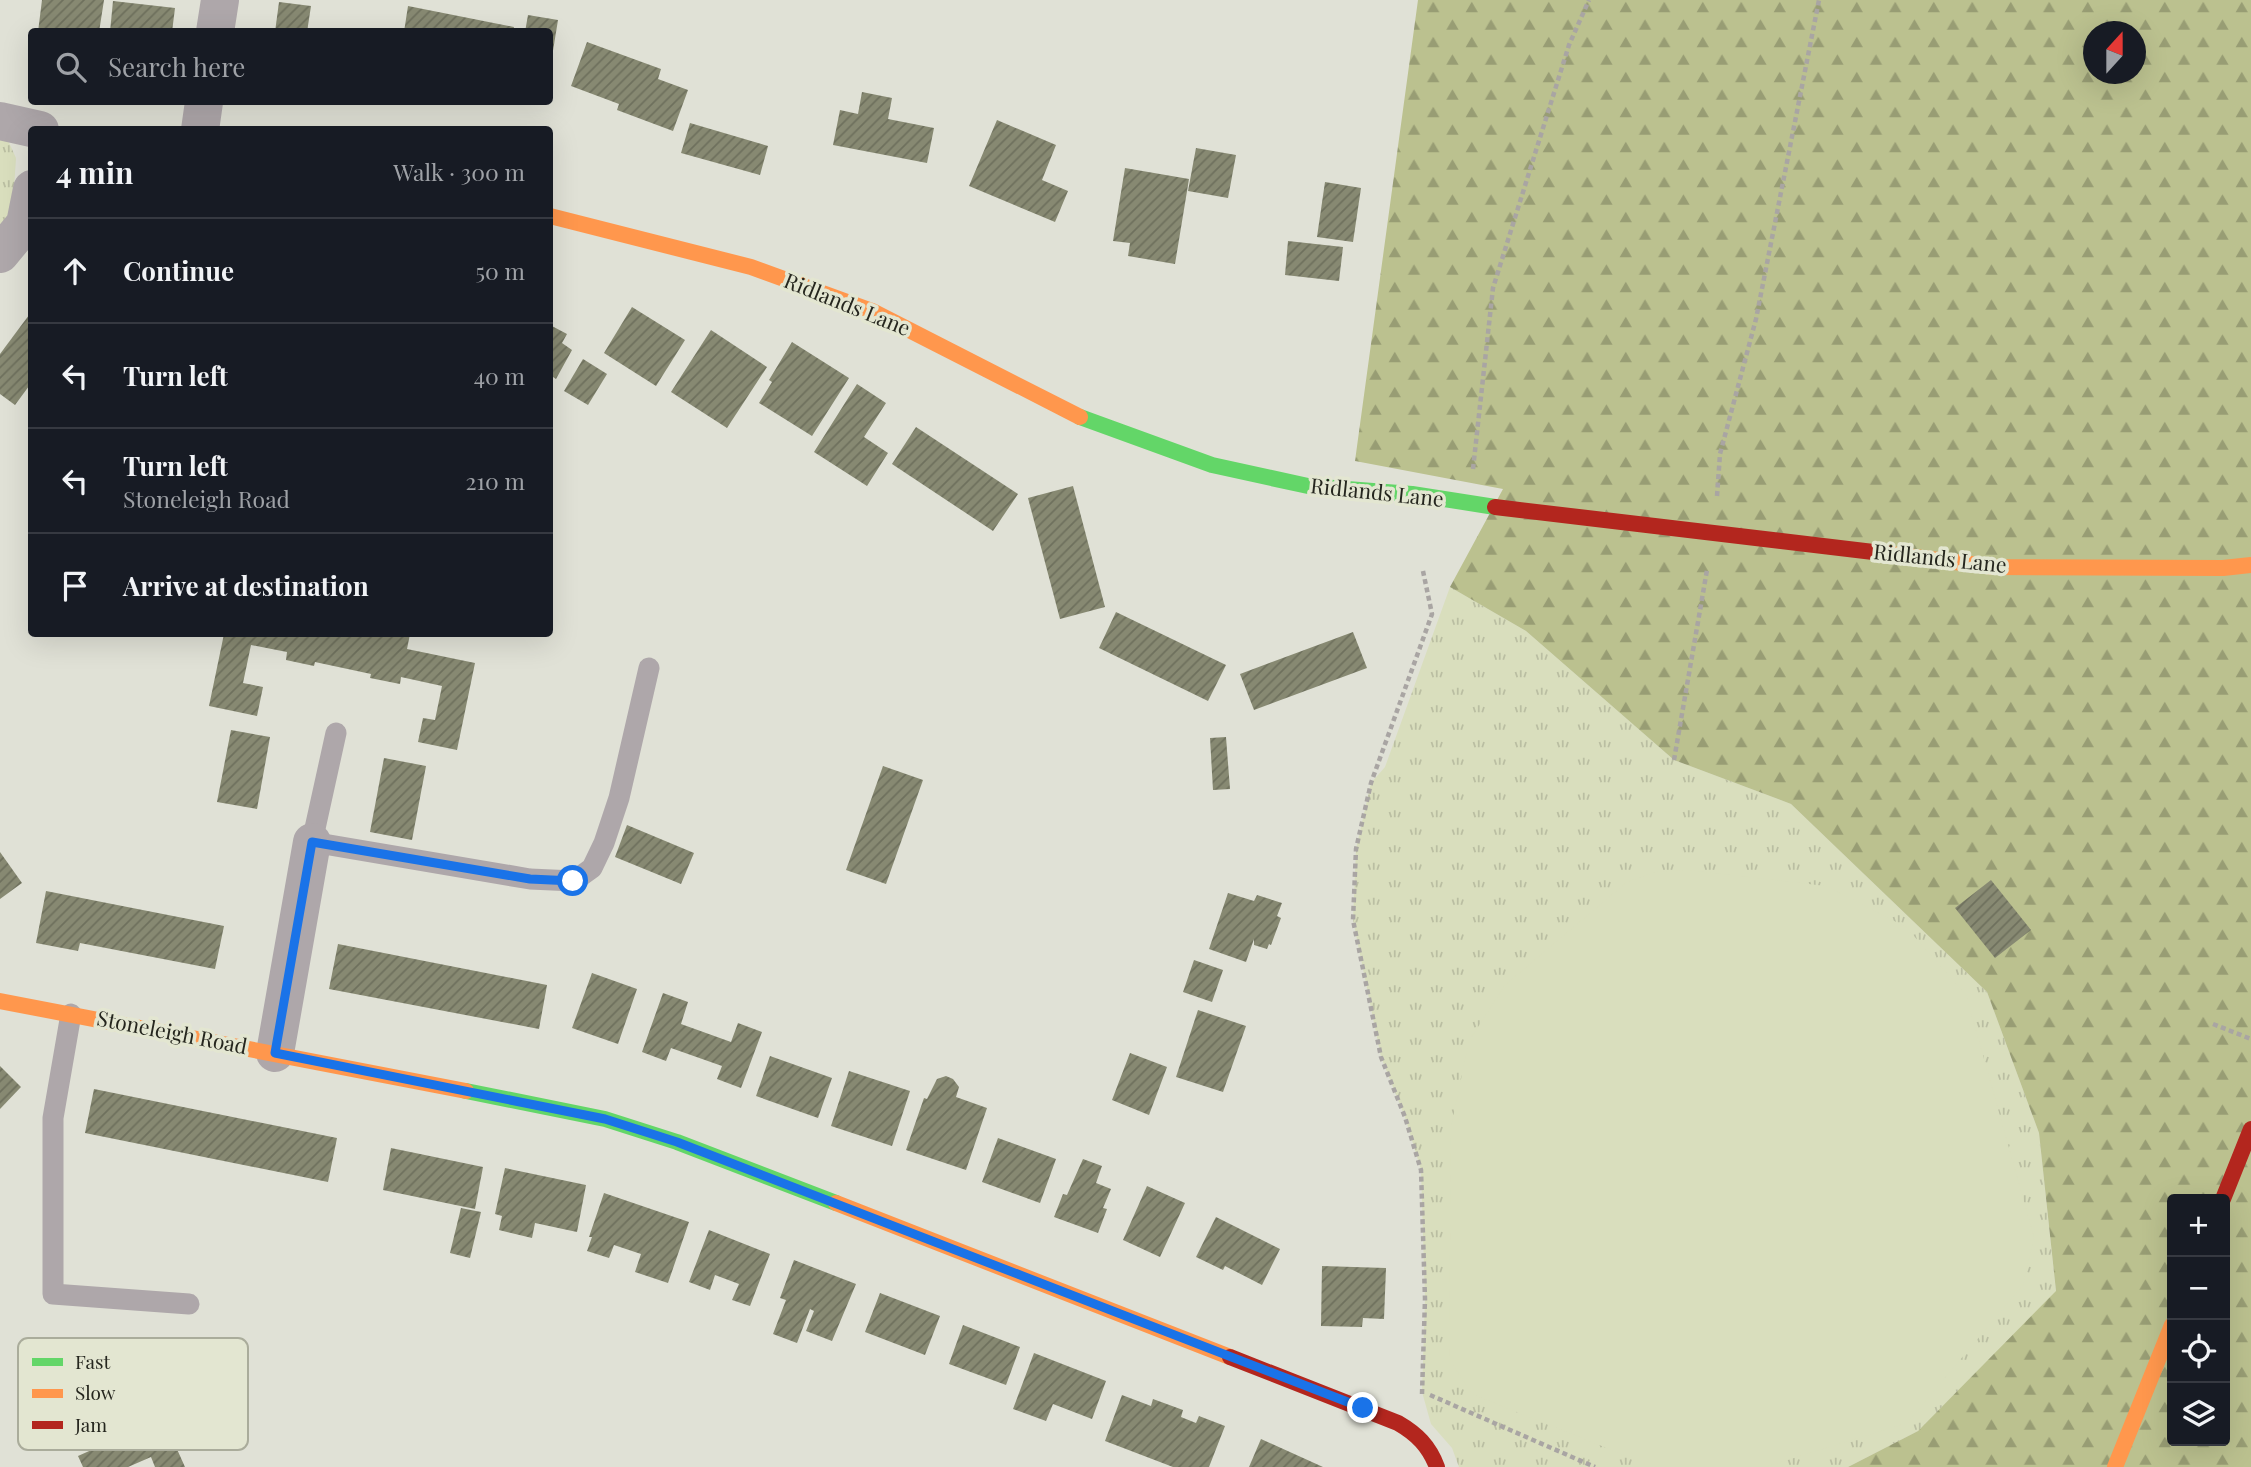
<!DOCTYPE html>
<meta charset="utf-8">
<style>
:root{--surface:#171b24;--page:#242831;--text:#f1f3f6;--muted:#9ea1a6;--line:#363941}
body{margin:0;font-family:"Playfair Display",serif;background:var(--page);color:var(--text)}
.controls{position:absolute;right:21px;bottom:21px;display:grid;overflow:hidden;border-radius:7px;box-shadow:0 7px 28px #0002}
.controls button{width:63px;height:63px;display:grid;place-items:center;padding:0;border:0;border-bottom:2px solid var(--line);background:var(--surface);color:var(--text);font:35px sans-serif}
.compass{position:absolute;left:2083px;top:21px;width:63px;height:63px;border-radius:50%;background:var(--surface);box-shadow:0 7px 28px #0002;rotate:21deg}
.stop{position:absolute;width:21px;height:21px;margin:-16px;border:5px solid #1a73e8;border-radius:50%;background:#fff}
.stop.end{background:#1a73e8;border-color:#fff;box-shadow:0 2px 7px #0008}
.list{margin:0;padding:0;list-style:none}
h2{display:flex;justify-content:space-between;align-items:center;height:91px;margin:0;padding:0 28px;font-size:30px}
h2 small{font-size:23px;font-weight:400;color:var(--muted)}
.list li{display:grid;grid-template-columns:46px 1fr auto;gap:21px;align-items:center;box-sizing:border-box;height:105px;padding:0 28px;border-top:2px solid var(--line)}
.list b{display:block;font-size:26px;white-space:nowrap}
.list p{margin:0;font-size:23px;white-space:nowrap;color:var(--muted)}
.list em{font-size:23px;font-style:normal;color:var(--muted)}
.icon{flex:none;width:38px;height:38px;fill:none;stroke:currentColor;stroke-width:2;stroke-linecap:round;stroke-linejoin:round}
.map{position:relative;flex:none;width:2251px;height:1467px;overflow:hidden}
.search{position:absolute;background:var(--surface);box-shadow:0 7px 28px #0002;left:28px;top:28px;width:525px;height:77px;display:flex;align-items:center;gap:18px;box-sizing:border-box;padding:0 24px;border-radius:7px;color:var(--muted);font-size:26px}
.panel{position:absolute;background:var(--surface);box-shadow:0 7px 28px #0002;left:28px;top:126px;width:525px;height:511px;border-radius:7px}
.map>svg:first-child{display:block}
</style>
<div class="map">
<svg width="2251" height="1467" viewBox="0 0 2251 1467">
<defs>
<pattern id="grass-tufts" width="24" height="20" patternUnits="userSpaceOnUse" patternTransform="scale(1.75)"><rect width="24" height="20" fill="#d9debd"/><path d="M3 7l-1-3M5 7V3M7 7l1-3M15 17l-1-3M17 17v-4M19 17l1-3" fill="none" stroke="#babea2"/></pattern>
<pattern id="forest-firs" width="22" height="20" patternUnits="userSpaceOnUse" patternTransform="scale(1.75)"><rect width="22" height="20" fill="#bbc18f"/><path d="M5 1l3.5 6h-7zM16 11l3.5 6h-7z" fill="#989d74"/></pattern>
<pattern id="building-hatch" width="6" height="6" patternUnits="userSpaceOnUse" patternTransform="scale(1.75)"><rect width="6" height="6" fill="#878972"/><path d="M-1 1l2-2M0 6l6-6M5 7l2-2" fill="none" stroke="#6e705d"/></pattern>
</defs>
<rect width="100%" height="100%" fill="#e0e1d6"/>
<g fill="url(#grass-tufts)">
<path d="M0 135 6 136 16 158 12 219 0 234Z"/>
<path d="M1450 587 1526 631 1674 760 1791 804 1987 992 2039 1133 2056 1292 1918 1431 1848 1467H1459L1452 1448 1431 1424 1422 1392 1425 1299 1421 1170 1405 1117 1381 1057 1353 920 1356 849 1371 783 1385 767Z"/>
</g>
<path fill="url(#forest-firs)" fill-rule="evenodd" d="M1418 0H2251V1467H1848L1918 1431 2056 1291 2039 1133 1987 992 1791 804 1674 760 1526 631 1450 587 1503 489 1355 461ZM2094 32H2136V74H2094ZM2172 1199H2225V1441H2172Z"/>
<path fill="#d9debd" d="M1687 870 1826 886 1906 927 1966 995 2034 1237 2023 1285 1907 1423 1765 1467H1654L1472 1394 1449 1359 1451 1127 1469 1041 1505 985 1627 882 1655 872Z"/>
<g fill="url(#building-hatch)">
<path d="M42 0H104L99 32H38Z"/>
<path d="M113 1 175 8 172 32H110Z"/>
<path d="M279 2 311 6 307 32H275Z"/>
<path d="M408 6 514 27 513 32H404Z"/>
<path d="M528 15 558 20 551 63 550 32H525Z"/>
<path d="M587 42 661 69 658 79 688 90 673 131 617 110 619 104 571 86Z"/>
<path d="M862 92 892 98 888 119 934 128 927 163 833 145 840 110 858 114Z"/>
<path d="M997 120 1056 145 1042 180 1068 191 1055 222 969 186Z"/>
<path d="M690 123 768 146 760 175 681 153Z"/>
<path d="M1196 148 1236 155 1228 198 1188 191Z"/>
<path d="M1125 168 1189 179 1175 264 1128 256 1130 243 1113 241Z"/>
<path d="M1325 182 1361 188 1353 242 1317 237Z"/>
<path d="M1288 241 1343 247 1339 281 1285 275Z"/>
<path d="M632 307 685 340 656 386 604 353Z"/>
<path d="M32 311V382L15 405 0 394V354Z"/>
<path d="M550 325 567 334 562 343 572 350 556 379 550 375Z"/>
<path d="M711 330 767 367 727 428 671 392Z"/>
<path d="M792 342 849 378 812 436 759 403 772 382 769 380Z"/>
<path d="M583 359 607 374 588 405 564 391Z"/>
<path d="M857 384 886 403 864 437 888 453 867 486 814 452Z"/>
<path d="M916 427 1018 494 993 531 892 464Z"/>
<path d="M1073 486 1105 607 1060 619 1028 498Z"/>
<path d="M1116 612 1226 665 1208 701 1099 648Z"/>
<path d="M1353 632 1367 668 1254 710 1240 674Z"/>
<path d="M224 634H410L407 649 475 663 457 750 418 742 423 718 435 720 442 686 401 677 400 684 370 678 371 674 315 662 314 666 286 660 287 652 251 645 243 683 263 687 257 716 209 706Z"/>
<path d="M231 730 270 737 257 809 217 802Z"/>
<path d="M1226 737 1230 789 1213 790 1210 738Z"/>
<path d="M384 758 426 766 412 840 370 832Z"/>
<path d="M883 766 923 780 886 884 846 870Z"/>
<path d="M627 825 694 853 681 884 615 857Z"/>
<path d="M0 852 22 883 0 899Z"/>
<path d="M1991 880 2031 930 1995 958 1955 908Z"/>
<path d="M46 891 224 926 215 969 80 943 78 951 36 943Z"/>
<path d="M1228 893 1254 901 1257 895 1282 903 1277 916 1281 918 1271 945 1269 944 1267 949 1254 945V939L1246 962 1209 949Z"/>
<path d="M338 944 547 985 539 1029 329 989Z"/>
<path d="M1194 960 1223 970 1212 1002 1183 992Z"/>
<path d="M592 973 637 989 618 1044 572 1028Z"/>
<path d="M663 993 688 1002 681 1024 731 1042 738 1023 762 1032 741 1088 717 1079 722 1066 671 1048 666 1061 642 1052Z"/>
<path d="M1198 1010 1246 1026 1223 1092 1176 1077Z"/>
<path d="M1130 1053 1167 1067 1149 1115 1112 1100Z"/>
<path d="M770 1056 832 1078 818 1118 756 1096Z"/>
<path d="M0 1066 21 1087 0 1109Z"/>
<path d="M849 1071 910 1091 892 1146 831 1126Z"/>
<path d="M946 1076 953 1079 959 1087 956 1097 987 1108 966 1170 906 1150 924 1098 927 1099 937 1079Z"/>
<path d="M94 1089 337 1138 328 1182 85 1133Z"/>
<path d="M998 1138 1056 1159 1040 1203 982 1182Z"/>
<path d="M391 1148 483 1167 475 1209 383 1190Z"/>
<path d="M1083 1159 1102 1166 1096 1183 1111 1189 1103 1208 1107 1209 1098 1233 1054 1217 1063 1194 1067 1195Z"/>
<path d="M505 1168 586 1185 577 1232 535 1223 532 1238 499 1230 502 1216 495 1214Z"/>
<path d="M1147 1186 1185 1203 1160 1257 1123 1240Z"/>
<path d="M604 1193 689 1222 668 1283 635 1272 641 1254 614 1245 609 1258 587 1251 592 1237H589Z"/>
<path d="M461 1208 481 1212 470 1258 450 1253Z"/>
<path d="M1216 1217 1280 1249 1262 1285 1225 1266 1223 1270 1196 1257Z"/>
<path d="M709 1230 770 1254 750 1306 732 1300 739 1284 715 1275 710 1290 689 1282Z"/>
<path d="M794 1260 856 1284 832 1341 806 1331 814 1311 810 1309 797 1343 773 1334 786 1300 780 1298Z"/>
<path d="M1322 1266 1386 1268 1384 1319 1363 1318 1362 1327 1321 1326Z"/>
<path d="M880 1293 940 1316 925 1355 865 1332Z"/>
<path d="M963 1325 1020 1347 1006 1385 949 1364Z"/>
<path d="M1034 1353 1106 1381 1092 1419 1053 1404 1046 1421 1013 1409Z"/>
<path d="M1122 1395 1151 1406 1153 1399 1183 1410 1181 1417 1196 1423 1199 1416 1225 1426 1209 1467H1173L1105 1441Z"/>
<path d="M163 1418 185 1467H155L151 1457 128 1467H83L78 1456Z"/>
<path d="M1261 1439 1323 1467H1249Z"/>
</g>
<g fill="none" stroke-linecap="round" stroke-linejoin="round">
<g stroke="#a9a5a3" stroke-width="4.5" stroke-dasharray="5 3.5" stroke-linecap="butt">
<path d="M1473 469 1493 288 1569 45 1589 0"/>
<path d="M1717 496 1720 454 1756 319 1819 0"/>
<path d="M1674 760 1707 570"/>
<path d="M2213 1024 2251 1039"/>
<path d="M1422 1394 1425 1299 1421 1170 1405 1117 1381 1057 1353 920 1356 849 1371 783 1432 614 1423 571"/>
<path d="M1430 1395 1595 1467"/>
</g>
<g stroke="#aea7aa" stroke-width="21">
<path d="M336 733 312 842 530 879 574 881 592 868 604 843 619 798 649 668"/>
<path d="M71 1014 53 1118V1294L189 1304"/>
</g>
<g stroke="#aea7aa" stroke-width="38">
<path d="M215 32 220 0"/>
<path d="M0 121 40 130"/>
<path d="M200 130 204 102"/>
<path d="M0 254 25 224 32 189"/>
<path d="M275 1053 312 842"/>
</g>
<g stroke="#63d668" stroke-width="16">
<path d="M1080 417 1212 465 1308 486 1412 494 1495 507"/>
<path d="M466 1091 605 1119 677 1142 836 1203"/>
</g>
<g stroke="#ff974d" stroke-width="16">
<path d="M550 216 751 267 872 311 1080 417"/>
<path d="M1890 554 1995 567 2223 568 2251 565"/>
<path d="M0 1001 466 1091"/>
<path d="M836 1203 1230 1357"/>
<path d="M2115 1467 2172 1325"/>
</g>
<g stroke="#b3261e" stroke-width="16">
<path d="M1495 507 1890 554"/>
<path d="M2223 1199 2251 1129"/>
<path d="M1230 1357 1398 1423C1417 1434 1429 1446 1437 1467"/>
</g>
</g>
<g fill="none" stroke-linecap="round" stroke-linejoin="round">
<path stroke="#1a73e8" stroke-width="9" d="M573 881 530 879 312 842 275 1053 605 1119 677 1142 1363 1408"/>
</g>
<g text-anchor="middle" stroke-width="7" stroke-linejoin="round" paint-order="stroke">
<g font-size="21" fill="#25261e" stroke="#e3e6d1">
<text transform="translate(847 305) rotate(22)" y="7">Ridlands Lane</text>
<text transform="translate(1377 493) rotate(6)" y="7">Ridlands Lane</text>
<text transform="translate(1940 559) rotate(6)" y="7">Ridlands Lane</text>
<text transform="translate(172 1033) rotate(11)" y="7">Stoneleigh Road</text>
</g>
</g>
<rect x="18" y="1338" width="230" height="112" rx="10" fill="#e3e6d1" stroke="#aaac9b" stroke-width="2"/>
<rect x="32" y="1358" width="31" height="8" fill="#63d668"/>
<rect x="32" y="1389" width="31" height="9" fill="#ff974d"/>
<rect x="32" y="1421" width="31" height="8" fill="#b3261e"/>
<g font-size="19" fill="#25261e">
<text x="75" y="1369">Fast</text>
<text x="75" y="1400">Slow</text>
<text x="75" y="1432">Jam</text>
</g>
</svg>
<div class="controls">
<button>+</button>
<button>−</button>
<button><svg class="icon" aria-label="locate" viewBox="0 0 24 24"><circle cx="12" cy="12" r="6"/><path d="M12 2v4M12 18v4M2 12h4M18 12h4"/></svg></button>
<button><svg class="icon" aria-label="layers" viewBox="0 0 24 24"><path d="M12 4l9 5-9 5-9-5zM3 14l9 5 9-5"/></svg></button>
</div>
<svg class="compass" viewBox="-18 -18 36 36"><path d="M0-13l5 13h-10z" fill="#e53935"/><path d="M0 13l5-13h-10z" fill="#9ea1a6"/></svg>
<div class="stop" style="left:573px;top:881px"></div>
<div class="stop end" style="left:1363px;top:1408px"></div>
<div class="search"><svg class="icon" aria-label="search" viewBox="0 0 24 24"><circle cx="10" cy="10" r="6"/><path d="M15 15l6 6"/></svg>Search here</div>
<section class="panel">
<h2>4 min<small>Walk · 300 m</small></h2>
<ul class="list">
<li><svg class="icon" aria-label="ahead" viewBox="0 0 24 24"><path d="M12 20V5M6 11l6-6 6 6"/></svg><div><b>Continue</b></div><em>50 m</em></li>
<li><svg class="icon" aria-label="left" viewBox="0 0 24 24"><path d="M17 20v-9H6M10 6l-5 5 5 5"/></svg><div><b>Turn left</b></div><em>40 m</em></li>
<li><svg class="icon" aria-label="left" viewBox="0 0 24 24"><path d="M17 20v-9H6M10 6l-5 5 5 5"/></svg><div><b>Turn left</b><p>Stoneleigh Road</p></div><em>210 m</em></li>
<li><svg class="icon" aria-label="arrive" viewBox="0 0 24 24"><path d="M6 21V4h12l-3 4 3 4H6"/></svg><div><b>Arrive at destination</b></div></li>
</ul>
</section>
</div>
